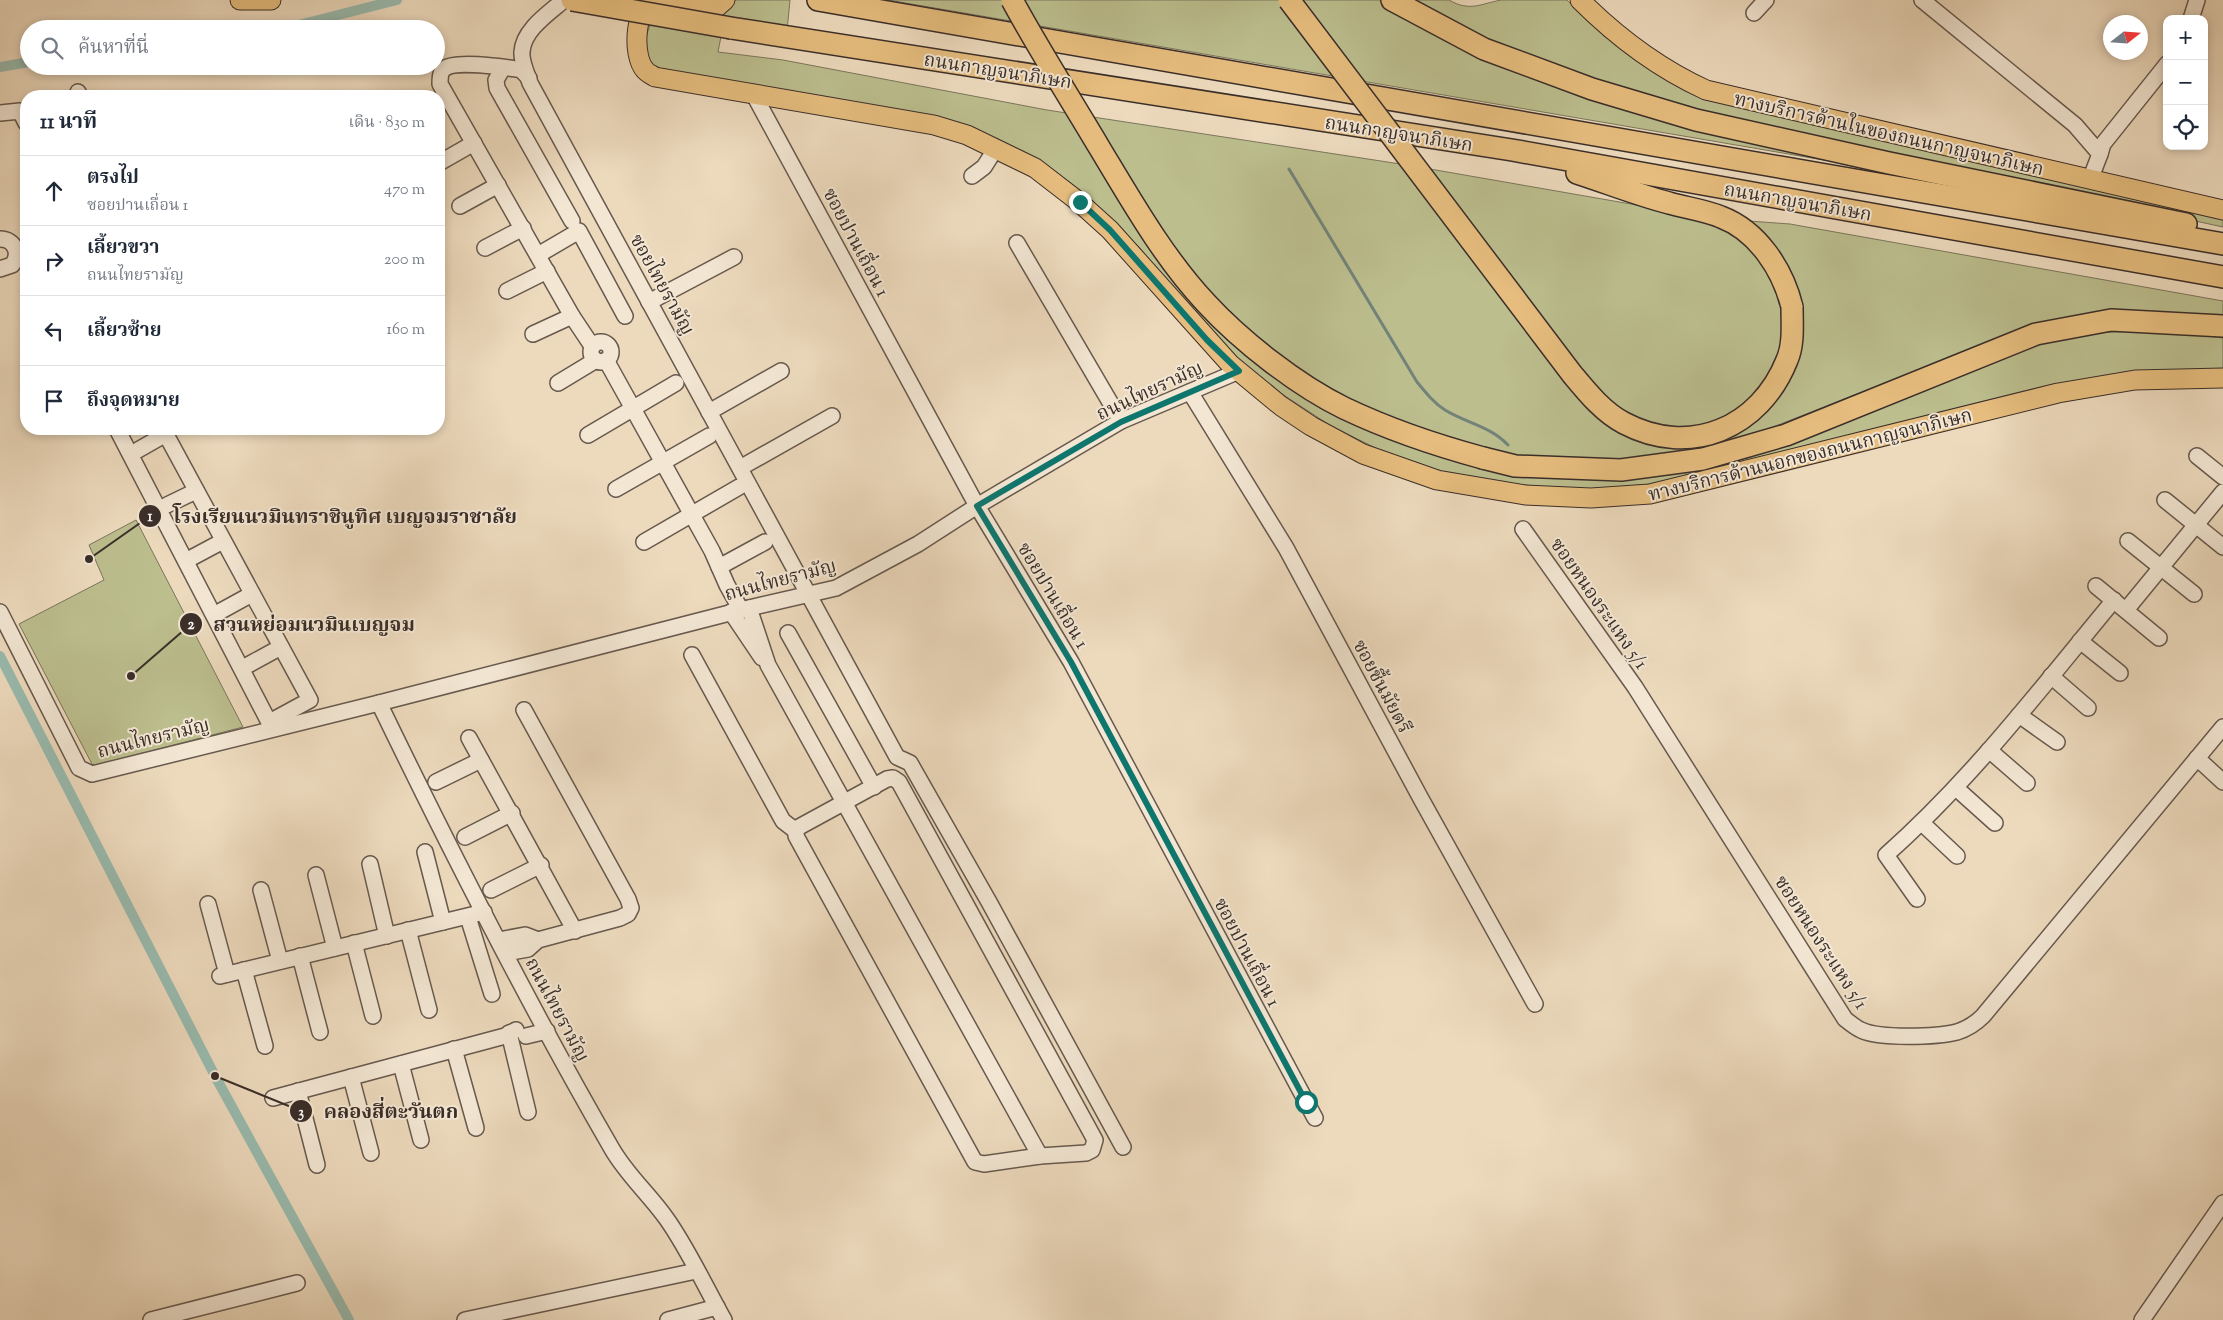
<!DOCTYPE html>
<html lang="th">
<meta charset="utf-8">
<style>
:root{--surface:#fff;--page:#f2f2f3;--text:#1f2937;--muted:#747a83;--line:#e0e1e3}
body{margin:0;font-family:"Sorts Mill Goudy","Noto Serif Thai",serif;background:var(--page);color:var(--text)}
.controls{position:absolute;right:15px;top:15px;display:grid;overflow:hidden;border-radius:10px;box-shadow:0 2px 8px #0003}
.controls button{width:45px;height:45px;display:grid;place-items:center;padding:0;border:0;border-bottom:1px solid var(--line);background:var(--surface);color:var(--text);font:25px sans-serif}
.compass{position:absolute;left:2103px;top:15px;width:45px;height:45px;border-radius:50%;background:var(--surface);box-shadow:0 2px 8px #0003;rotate:73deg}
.stop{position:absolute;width:15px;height:15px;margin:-11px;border:4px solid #0f766e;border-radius:50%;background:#fff}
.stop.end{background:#0f766e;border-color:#fff;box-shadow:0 1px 5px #0008}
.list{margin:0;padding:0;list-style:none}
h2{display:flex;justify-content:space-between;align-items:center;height:65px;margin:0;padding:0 20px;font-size:21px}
h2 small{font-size:16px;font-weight:400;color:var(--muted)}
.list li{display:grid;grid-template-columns:32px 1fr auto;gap:15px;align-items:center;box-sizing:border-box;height:70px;padding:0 20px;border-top:1px solid var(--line)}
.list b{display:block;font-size:19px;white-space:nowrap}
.list p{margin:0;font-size:16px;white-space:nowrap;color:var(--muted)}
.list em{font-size:16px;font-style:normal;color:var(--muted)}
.icon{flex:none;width:28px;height:28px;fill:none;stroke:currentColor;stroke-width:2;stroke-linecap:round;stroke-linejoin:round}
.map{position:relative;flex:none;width:2223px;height:1320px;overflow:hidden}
.search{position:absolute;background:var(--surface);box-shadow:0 2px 8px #0003;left:20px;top:20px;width:425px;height:55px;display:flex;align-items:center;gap:12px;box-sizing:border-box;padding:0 18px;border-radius:28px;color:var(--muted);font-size:19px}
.panel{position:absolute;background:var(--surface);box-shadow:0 2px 8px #0003;left:20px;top:90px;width:425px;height:345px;border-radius:20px}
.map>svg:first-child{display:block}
</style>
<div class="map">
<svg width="2223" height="1320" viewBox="0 0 2223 1320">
<rect width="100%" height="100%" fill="#eddabd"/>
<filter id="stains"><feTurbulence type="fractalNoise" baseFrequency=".004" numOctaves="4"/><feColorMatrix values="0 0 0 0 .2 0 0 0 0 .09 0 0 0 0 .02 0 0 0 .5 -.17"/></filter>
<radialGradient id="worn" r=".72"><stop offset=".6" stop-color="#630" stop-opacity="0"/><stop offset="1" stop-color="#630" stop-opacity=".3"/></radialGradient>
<g fill="#bcbe8e" stroke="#7b765c">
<path d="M733 0H790L787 31 724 21 718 52 783 60 1047 110 1407 165 1694 215C1704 218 1717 221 1727 226 1757 244 1781 275 1787 309L1797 313C1799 293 1777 250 1761 236 1754 230 1743 225 1735 220L1790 224 2223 301V322L2153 314 2100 316 2050 324 2002 337 1773 427C1680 460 1580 473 1484 448L1481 466 1510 472 1544 475 1653 472 1707 462 1821 425 2021 344C2087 330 2156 327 2223 338V372L2153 374 2065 385 1662 483 1581 490 1503 483 1446 474 1386 453 1331 426 1276 390 1238 360 1186 303 1139 247 1080 190 1043 162 998 139 958 123 896 109 664 72C632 61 648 30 657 8L712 17 725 11Z"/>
<path d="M888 0H1449C1470 12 1480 4 1501 0 1516 0 1550 0 1567 0 1606 41 1648 74 1701 96 1723 105 1749 109 1772 115L2223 217V227L1952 168 1841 163Z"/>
<path d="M136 520 243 727 93 766 19 624 104 580 89 545Z"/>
</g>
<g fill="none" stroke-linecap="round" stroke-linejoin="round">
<path stroke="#738379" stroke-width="3" d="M1289 169 1417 382C1426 393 1434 403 1445 410 1466 423 1490 426 1508 445"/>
<g stroke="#99bbaf" stroke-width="10">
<path d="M283 29 397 0"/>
<path d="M0 67 29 62"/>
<path d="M0 656 215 1076 349 1320"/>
</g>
<defs>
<g id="minor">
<path d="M564 0C549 13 523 30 522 52 521 61 527 74 530 83L897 757 910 763 989 902 1123 1147"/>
<path d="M1922 0 2075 125 2100 154 2090 180"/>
<path d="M1754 13 1766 0"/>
<path d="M2191 19 2197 0"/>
<path d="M503 68 496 80 497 88 572 221"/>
<path d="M529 78 521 70 516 69C502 67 454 60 444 69 440 72 440 79 440 84L572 316 592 346"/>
<path d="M78 92 80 96"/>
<path d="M754 95 977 506 1071 662 1315 1118"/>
<path d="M0 113 20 111 26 123"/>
<path d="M2100 154 2103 144 2167 64"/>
<path d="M439 163 474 143"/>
<path d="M972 176 984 167 996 148"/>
<path d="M460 206 498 185"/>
<path d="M0 239C15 239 21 254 12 265L0 269"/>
<path d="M1017 243 1121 421"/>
<path d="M485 248 523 228"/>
<path d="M538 255 579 231 625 316"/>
<path d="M507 291 547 271"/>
<path d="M649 302 734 257"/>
<path d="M533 334 572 316"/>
<circle cx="601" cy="352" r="10"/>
<path d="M606 360 712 551 727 585 741 610"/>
<path d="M558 383 596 360"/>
<path d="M1190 392 1286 548 1420 797 1535 1004"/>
<path d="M709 412 781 371"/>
<path d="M117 429 272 728"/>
<path d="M163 429 310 700 275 719"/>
<path d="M588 435 676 383"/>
<path d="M138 450 166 434"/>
<path d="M2197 456 2223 477"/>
<path d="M740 468 832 416"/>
<path d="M616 489 709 436"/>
<path d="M2165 500 2223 547"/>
<path d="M167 505 196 491"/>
<path d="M1523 529 1635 687 1845 1019C1850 1023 1856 1028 1861 1030 1879 1039 1937 1037 1957 1032 1967 1029 1975 1024 1983 1016L2223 727"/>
<path d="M2128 541 2194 594"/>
<path d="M644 542 739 487"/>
<path d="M193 557 223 541"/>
<path d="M719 567 765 542"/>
<path d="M2096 586 2159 638"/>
<path d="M749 608 768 665 1040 1156"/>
<path d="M2126 610 2223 492"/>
<path d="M221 611 252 594"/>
<path d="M0 612 79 768 92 774 379 703 749 608 836 588 918 544 977 506 1121 421 1239 371"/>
<path d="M731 612 762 658"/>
<path d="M788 633 874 787"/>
<path d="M2080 641 2120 673"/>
<path d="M692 655 783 821 796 831"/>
<path d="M248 665 281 647"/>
<path d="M2051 676 2088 708"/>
<path d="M379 703C452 854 528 1004 612 1149 627 1175 649 1194 666 1218 687 1247 706 1288 724 1320"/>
<path d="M2019 715 2057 742"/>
<path d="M469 738 575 931"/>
<path d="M1989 750 2027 783"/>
<path d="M2197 758 2223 782"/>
<path d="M893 778 899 782 1095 1140 1092 1150 1086 1153 1040 1156 984 1164 975 1162 796 836V831L799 827 887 779Z"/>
<path d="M436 782 481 760"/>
<path d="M1956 788 1995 823"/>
<path d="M1922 823 1957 856"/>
<path d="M465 837 512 813"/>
<path d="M425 852 443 922"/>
<path d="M370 864 387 936"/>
<path d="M316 875 335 948"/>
<path d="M261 890 280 961"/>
<path d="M491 890 541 865"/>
<path d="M1917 899 1886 855C1972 779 2041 688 2114 600"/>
<path d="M208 904 227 974"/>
<path d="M468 917 492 994"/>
<path d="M408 930 429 1010"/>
<path d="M499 940 525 935 538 940"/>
<path d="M354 943 373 1016"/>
<path d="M506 953 528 949 538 940 620 918 628 914 631 908 628 899 524 710"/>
<path d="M300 956 320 1032"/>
<path d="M244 970 265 1046"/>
<path d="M220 976 484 912"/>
<path d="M509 1033 528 1112"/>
<path d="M526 1036 547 1031"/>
<path d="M454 1049 476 1128"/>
<path d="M401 1064 421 1140"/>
<path d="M351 1077 371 1153"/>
<path d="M298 1091 317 1165"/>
<path d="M273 1098 505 1036 516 1030"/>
<path d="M151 1320 297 1283"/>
<path d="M465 1320 696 1271"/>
<path d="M668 1320 717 1307"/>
<path d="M2142 1320 2223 1203"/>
</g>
<g id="major">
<path d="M240 0H271"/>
<path d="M656 0C634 5 632 56 645 70 647 73 652 75 655 77L934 125 967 135 1035 168 1079 202 1110 230 1230 364 1281 406 1311 426 1363 454 1437 480 1525 495 1591 498 1650 494 2058 393 2135 380 2223 378"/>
<path d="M664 0 716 8 725 0"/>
<path d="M1580 0C1617 37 1658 68 1706 90L2223 210"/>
</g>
<g id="highway">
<path d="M818 0 2223 244"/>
<path d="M1392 0 1484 49 1592 89 1696 120 1889 163 2186 224"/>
<path d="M731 28 1512 150 2223 277"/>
<path d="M1577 173C1608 183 1638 195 1669 203 1686 208 1704 210 1721 217 1758 231 1783 270 1792 307"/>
<path d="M1483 458 1515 466 1621 470 1703 459 1786 435 2036 334 2111 320 2223 326"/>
</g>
</defs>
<use href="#minor" stroke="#67594e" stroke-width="18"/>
<use href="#major" stroke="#3a2e29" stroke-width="21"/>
<use href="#highway" stroke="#3a2e29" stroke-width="24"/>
<use href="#minor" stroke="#f3e7d4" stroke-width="15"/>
<use href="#major" stroke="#e6bd7e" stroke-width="19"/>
<use href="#highway" stroke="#e6bd7e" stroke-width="21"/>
<defs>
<g id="highway-bridge">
<path d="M572 0 731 28"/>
<path d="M1012 0C1039 50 1070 98 1099 147 1131 200 1163 257 1206 303 1241 341 1297 385 1344 408 1388 429 1435 445 1483 458"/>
<path d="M1289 0 1572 374C1587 392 1603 412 1624 423 1690 458 1760 428 1787 360 1794 344 1792 325 1792 307"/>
</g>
</defs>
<use href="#highway-bridge" stroke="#3a2e29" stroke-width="24" stroke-linecap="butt"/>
<use href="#highway-bridge" stroke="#e6bd7e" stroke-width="21"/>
</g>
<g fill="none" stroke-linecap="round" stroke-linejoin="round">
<path stroke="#0f766e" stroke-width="6" d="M1080 202 1110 230 1207 340 1239 371 1121 422 977 506 1071 662 1306 1102"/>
</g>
<g text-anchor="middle" stroke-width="4" stroke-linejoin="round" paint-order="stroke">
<g font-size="19" fill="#3a2e29" stroke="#f3e7d4">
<text transform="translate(998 70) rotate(9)" y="7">ถนนกาญจนาภิเษก</text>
<text transform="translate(1399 133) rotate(9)" y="7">ถนนกาญจนาภิเษก</text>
<text transform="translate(1889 133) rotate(13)" y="7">ทางบริการด้านในของถนนกาญจนาภิเษก</text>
<text transform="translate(1798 201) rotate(10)" y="7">ถนนกาญจนาภิเษก</text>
<text transform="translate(857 242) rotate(62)" y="7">ซอยปานเถื่อน 1</text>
<text transform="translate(663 284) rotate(61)" y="7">ซอยไทยรามัญ</text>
<text transform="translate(1149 390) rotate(-25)" y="7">ถนนไทยรามัญ</text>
<text transform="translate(1810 454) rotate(-14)" y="7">ทางบริการด้านนอกของถนนกาญจนาภิเษก</text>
<text transform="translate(780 579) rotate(-15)" y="7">ถนนไทยรามัญ</text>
<text transform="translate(1054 595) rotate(59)" y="7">ซอยปานเถื่อน 1</text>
<text transform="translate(1600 603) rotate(55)" y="7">ซอยหนองระแหง 5/1</text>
<text transform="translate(1383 686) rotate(62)" y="7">ซอยชื้นมัยตรี</text>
<text transform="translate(153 737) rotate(-14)" y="7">ถนนไทยรามัญ</text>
<text transform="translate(1822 942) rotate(57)" y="7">ซอยหนองระแหง 5/1</text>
<text transform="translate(1248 952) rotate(62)" y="7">ซอยปานเถื่อน 1</text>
<text transform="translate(558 1009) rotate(62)" y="7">ถนนไทยรามัญ</text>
</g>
</g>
<path fill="none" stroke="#3a2e29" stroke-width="2" d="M89 559L150 516M131 676L191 624M215 1076L301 1111"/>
<g fill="#3a2e29" stroke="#f3e7d4" stroke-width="2">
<circle cx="89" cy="559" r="5"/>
<circle cx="131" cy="676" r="5"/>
<circle cx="215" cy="1076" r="5"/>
<circle cx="150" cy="516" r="12"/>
<circle cx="191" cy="624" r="12"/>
<circle cx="301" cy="1111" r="12"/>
</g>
<g font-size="15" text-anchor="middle" font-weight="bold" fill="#fff">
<text x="150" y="521">1</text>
<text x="191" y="629">2</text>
<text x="301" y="1117">3</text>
</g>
<g font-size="20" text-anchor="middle" font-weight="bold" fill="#3a2e29" stroke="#f3e7d4" stroke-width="4" stroke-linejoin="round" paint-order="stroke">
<text x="345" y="523">โรงเรียนนวมินทราชินูทิศ เบญจมราชาลัย</text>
<text x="314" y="631">สวนหย่อมนวมินเบญจม</text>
<text x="391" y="1118">คลองสี่ตะวันตก</text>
</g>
<rect width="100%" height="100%" filter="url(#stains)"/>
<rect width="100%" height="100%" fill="url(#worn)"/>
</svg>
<div class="controls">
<button>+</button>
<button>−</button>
<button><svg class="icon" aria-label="locate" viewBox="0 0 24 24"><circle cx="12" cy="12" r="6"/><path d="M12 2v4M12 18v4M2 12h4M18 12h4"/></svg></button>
</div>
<svg class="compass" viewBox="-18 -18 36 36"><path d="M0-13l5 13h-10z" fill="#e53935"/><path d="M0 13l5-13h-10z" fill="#747a83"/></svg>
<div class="stop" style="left:1306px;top:1102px"></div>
<div class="stop end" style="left:1080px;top:202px"></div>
<div class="search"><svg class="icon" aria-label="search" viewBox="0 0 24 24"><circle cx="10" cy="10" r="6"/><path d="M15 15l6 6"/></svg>ค้นหาที่นี่</div>
<section class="panel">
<h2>11 นาที<small>เดิน · 830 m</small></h2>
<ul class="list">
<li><svg class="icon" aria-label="ahead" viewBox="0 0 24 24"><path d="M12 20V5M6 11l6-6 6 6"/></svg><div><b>ตรงไป</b><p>ซอยปานเถื่อน 1</p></div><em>470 m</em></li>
<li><svg class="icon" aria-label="right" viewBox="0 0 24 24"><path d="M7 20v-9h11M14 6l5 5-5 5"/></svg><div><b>เลี้ยวขวา</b><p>ถนนไทยรามัญ</p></div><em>200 m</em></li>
<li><svg class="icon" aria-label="left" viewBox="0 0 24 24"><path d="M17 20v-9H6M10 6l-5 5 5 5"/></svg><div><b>เลี้ยวซ้าย</b></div><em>160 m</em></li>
<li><svg class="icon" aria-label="arrive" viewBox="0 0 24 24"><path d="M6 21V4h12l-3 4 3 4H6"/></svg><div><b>ถึงจุดหมาย</b></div></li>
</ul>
</section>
</div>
